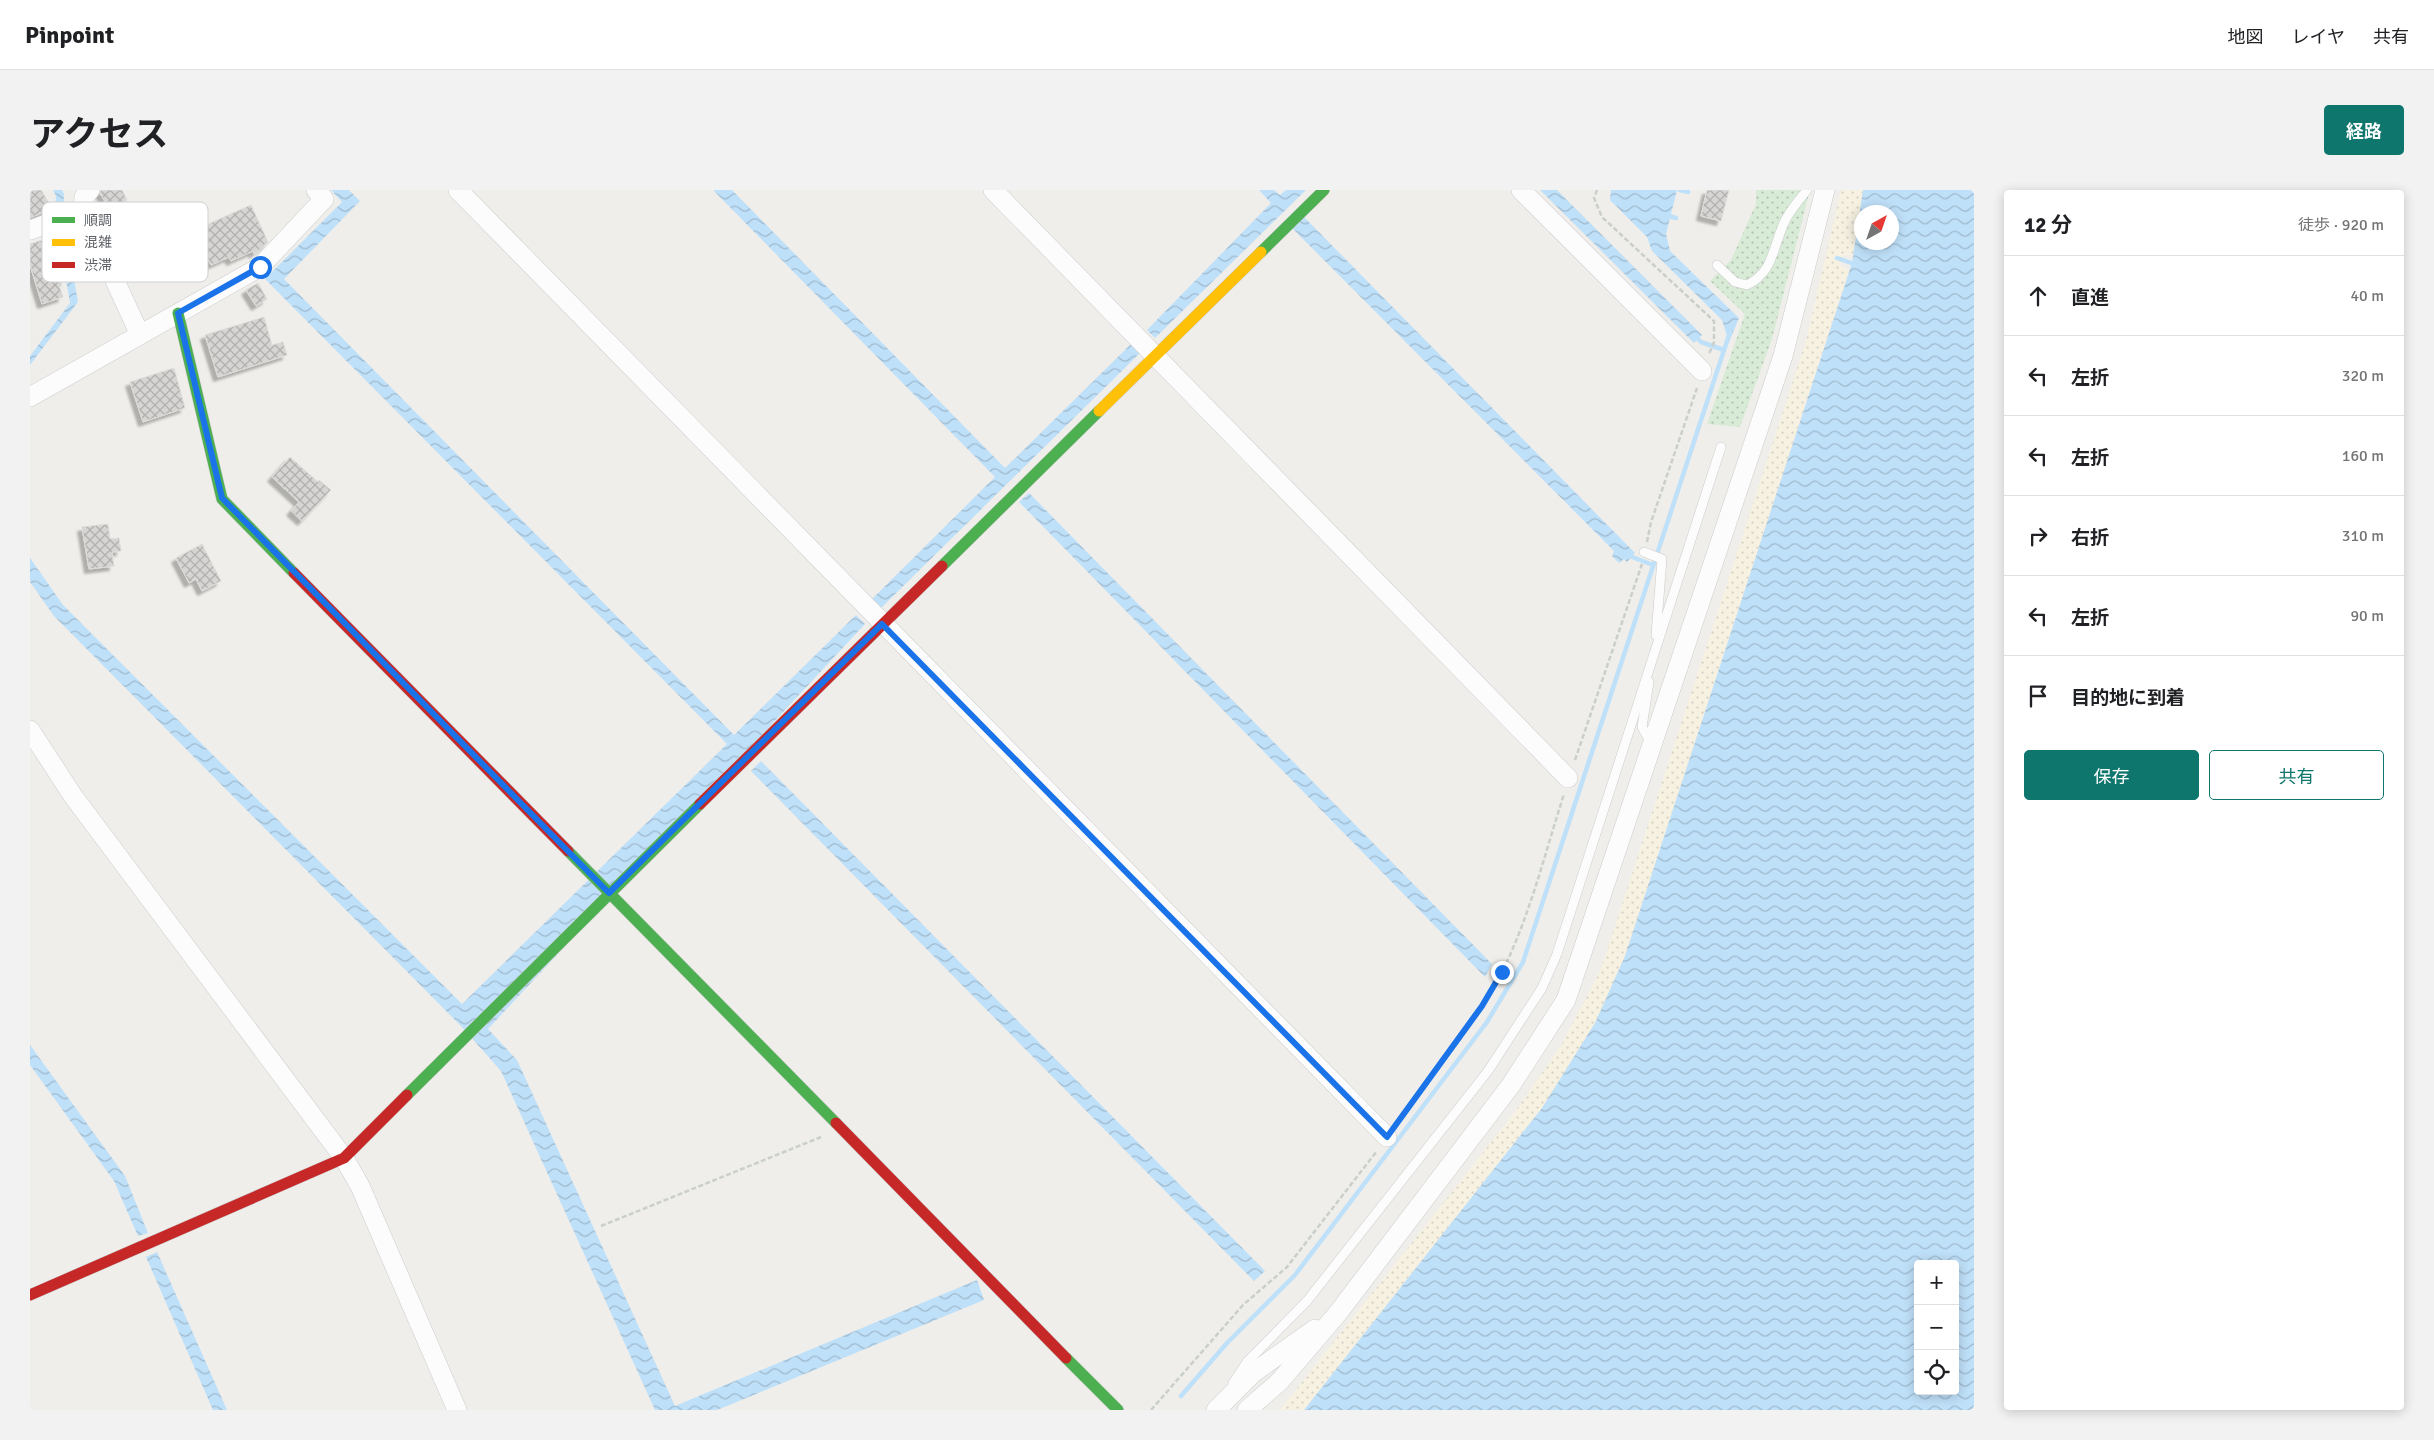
<!DOCTYPE html>
<html lang="ja">
<meta charset="utf-8">
<style>
:root{--surface:#fff;--page:#f2f2f2;--text:#202124;--muted:#757577;--line:#e0e0e0;--accent:#0f766e}
body{margin:0;font-family:Signika,"Noto Sans JP",sans-serif;background:var(--page);color:var(--text)}
.controls{position:absolute;right:15px;bottom:15px;display:grid;overflow:hidden;border-radius:5px;box-shadow:0 2px 12px #0003}
.controls button{width:45px;height:45px;display:grid;place-items:center;padding:0;border:0;border-bottom:1px solid var(--line);background:var(--surface);color:var(--text);font:25px sans-serif}
.compass{position:absolute;left:1824px;top:15px;width:45px;height:45px;border-radius:50%;background:var(--surface);box-shadow:0 2px 12px #0003;rotate:40deg}
.stop{position:absolute;width:15px;height:15px;margin:-11px;border:4px solid #1a73e8;border-radius:50%;background:#fff}
.stop.end{background:#1a73e8;border-color:#fff;box-shadow:0 1px 5px #0008}
.list{margin:0;padding:0;list-style:none}
h2{display:flex;justify-content:space-between;align-items:center;height:65px;margin:0;padding:0 20px;font-size:21px}
h2 small{font-size:16px;font-weight:400;color:var(--muted)}
.list li{display:grid;grid-template-columns:32px 1fr auto;gap:15px;align-items:center;box-sizing:border-box;height:80px;padding:0 20px;border-top:1px solid var(--line)}
.list b{display:block;font-size:19px;white-space:nowrap}
.list em{font-size:16px;font-style:normal;color:var(--muted)}
.actions{display:flex;gap:10px;padding:15px 20px}
.actions a{flex:1;padding:11px 0;border:1px solid var(--accent);border-radius:5px;text-align:center;font-size:18px;color:var(--accent)}
.actions .main{background:var(--accent);color:#fff}
.icon{flex:none;width:28px;height:28px;fill:none;stroke:currentColor;stroke-width:2;stroke-linecap:round;stroke-linejoin:round}
.map{position:relative;flex:none;width:1944px;height:1220px;overflow:hidden;border-radius:5px}
header{display:flex;align-items:center;gap:30px;box-sizing:border-box;height:70px;padding:0 25px;background:var(--surface);border-bottom:1px solid var(--line)}
header strong{font-size:24px}
nav{display:flex;gap:28px;margin-inline-start:auto;font-size:18px}
.intro{display:flex;align-items:center;justify-content:space-between;box-sizing:border-box;height:120px;padding:0 30px}
h1{margin:0;font-size:35px}
.button{padding:12px 22px;border-radius:5px;background:var(--accent);color:#fff;font-size:18px;font-weight:700}
main{display:flex;gap:30px;padding:0 30px}
aside{flex:1;background:var(--surface);border-radius:5px;box-shadow:0 2px 12px #0003}
.map>svg:first-child{display:block}
</style>
<header>
<strong>Pinpoint</strong>
<nav><a>地図</a><a>レイヤ</a><a>共有</a></nav>
</header>
<div class="intro"><h1>アクセス</h1><a class="button">経路</a></div>
<main>
<div class="map">
<svg width="1944" height="1220" viewBox="0 0 1944 1220">
<defs>
<pattern id="grass-dots" width="8" height="8" patternUnits="userSpaceOnUse" patternTransform="scale(1.25)"><rect width="8" height="8" fill="#d8ebd6"/><path d="M2 2h.1M6 6h.1" fill="none" stroke="#b2c2b1" stroke-width="1.8" stroke-linecap="round"/></pattern>
<pattern id="sand-dots" width="8" height="8" patternUnits="userSpaceOnUse" patternTransform="scale(1.25)"><rect width="8" height="8" fill="#f6f1e1"/><path d="M2 2h.1M6 6h.1" fill="none" stroke="#d5d1c4" stroke-width="1.8" stroke-linecap="round"/></pattern>
<pattern id="water-waves" width="16" height="10" patternUnits="userSpaceOnUse" patternTransform="scale(1.25)"><rect width="16" height="10" fill="#bfe0f9"/><path d="M0 5q4-4 8 0t8 0" fill="none" stroke="#9eb9cd"/></pattern>
<pattern id="building-cross-hatch" width="8" height="8" patternUnits="userSpaceOnUse" patternTransform="scale(1.25)"><rect width="8" height="8" fill="#d6d5d3"/><path d="M0 0l8 8M0 8l8-8" fill="none" stroke="#b1b0af"/></pattern>
<filter id="shadow"><feDropShadow dx="-4.5" dy="4.5" stdDeviation="1" flood-color="#0004"/></filter>
</defs>
<rect width="100%" height="100%" fill="#efeeea"/>
<path fill="url(#grass-dots)" d="M1726 0H1780L1742 149 1710 237 1677 234 1715 124 1680 91 1701 70 1726 14Z"/>
<path fill="url(#sand-dots)" d="M1811 0H1833L1825 65H1814L1810 75 1819 81 1595 766 1565 833 1512 918 1274 1220H1250L1484 923 1532 854 1571 779 1776 151Z"/>
<g fill="url(#water-waves)" fill-rule="evenodd">
<path d="M23 0H32L34 4 33 24 48 112 0 175V166L40 113 25 26 26 6Z"/>
<path d="M301 0H319L330 11 254 89 704 545 826 425 835 434 458 839 487 870 645 1216 947 1090 954 1110 687 1220H625L471 881 431 836 24 426 0 392V368L33 415 432 814 697 554 235 89 312 12Z"/>
<path d="M683 0H702L975 278 1101 154 1110 163 851 418 842 409 965 287Z"/>
<path d="M1229 0H1244L1250 5 1256 0H1276L1125 148 1117 140 1241 13Z"/>
<path d="M1510 0H1527L1672 145 1664 153Z"/>
<path d="M1581 0H1647L1636 44 1640 61 1709 128 1699 152 1692 130 1622 61 1617 47 1580 10Z"/>
<path d="M1833 0H1944V1220H1274L1512 918 1565 833 1595 766 1822 73ZM1832 22H1862V52H1832ZM1888 1074H1925V1201H1888Z"/>
<path d="M1273 26 1605 363 1597 372 1594 369 1589 373 1582 366 1584 361 1261 37Z"/>
<path d="M999 303 1462 774 1455 787 989 312Z"/>
<path d="M731 571 1235 1081 1224 1091 721 581Z"/>
<path d="M0 855 95 986 118 1043 108 1046 84 991 0 875Z"/>
<path d="M127 1062 197 1220H183L116 1067Z"/>
</g>
<g fill="none" stroke-linecap="round" stroke-linejoin="round">
<g stroke="#bfe0f9" stroke-width="4.5">
<path d="M1650 0 1658 2"/>
<path d="M1635 25 1646 28"/>
<path d="M1807 68 1827 75"/>
<path d="M1665 146 1671 152 1694 160"/>
<path d="M1597 365 1623 375"/>
<path d="M1151 1206 1197 1153 1265 1085 1457 832 1493 772 1700 142"/>
</g>
</g>
<g fill="url(#building-cross-hatch)" stroke="#deddd9" filter="url(#shadow)">
<path d="M0 0H11L22 18 0 28Z"/>
<path d="M71 0H92L97 10 80 20 70 3Z"/>
<path d="M1677 0H1699L1691 31 1671 26Z"/>
<path d="M221 15 238 52 224 64 223 61 201 71 199 67 181 75 165 40Z"/>
<path d="M21 47 35 91 28 93 33 107 12 114 0 75V54Z"/>
<path d="M228 93 237 109 226 116 216 100Z"/>
<path d="M234 127 242 155 253 152 257 165 188 187 175 145Z"/>
<path d="M144 178 155 218 113 232 100 192Z"/>
<path d="M260 267 288 292 289 290 301 300 272 331 261 321 269 312 242 287Z"/>
<path d="M78 334 80 349 89 348 91 361 82 362 84 376 59 379 52 337Z"/>
<path d="M172 354 191 391 172 401 166 389 159 393 146 368Z"/>
</g>
<g fill="none" stroke-linecap="round" stroke-linejoin="round">
<defs>
<g id="lane">
<path d="M1687 75 1705 92 1717 95C1745 82 1743 53 1756 29 1761 19 1770 9 1777 0"/>
<path d="M1614 362 1632 369 1626 445"/>
<path d="M1619 492 1612 537 1621 553"/>
<path d="M1203 1193 1217 1172 1277 1111 1458 881 1512 798 1527 764 1691 257"/>
</g>
<g id="street">
<path d="M60 0 54 7 53 21 110 145"/>
<path d="M428 0 1357 947"/>
<path d="M963 0 1538 588"/>
<path d="M1491 0 1672 181"/>
<path d="M0 40 53 21"/>
<path d="M0 207 230 77 294 9 286 0"/>
<path d="M0 540 43 606 314 968 330 996 427 1220"/>
<path d="M1186 1220 1223 1183 1285 1139"/>
<path d="M1217 1220 1250 1191 1308 1123 1481 895 1536 810 1753 166 1795 0"/>
</g>
<g id="fast">
<path d="M1231 62 1294 0"/>
<path d="M148 123 192 309 264 383"/>
<path d="M912 376 1069 221"/>
<path d="M538 661 806 933"/>
<path d="M377 905 670 614"/>
<path d="M1036 1168 1088 1220"/>
</g>
<path id="slow" d="M1069 221 1231 62"/>
<g id="jam">
<path d="M264 383 538 661"/>
<path d="M670 614 912 376"/>
<path d="M806 933 1036 1168"/>
<path d="M0 1105 314 968 377 905"/>
</g>
</defs>
<use href="#lane" stroke="#cbcccc" stroke-width="10"/>
<use href="#street" stroke="#cbcccc" stroke-width="20"/>
<use href="#fast" stroke="#cacacb" stroke-width="12"/>
<use href="#slow" stroke="#cacacb" stroke-width="12"/>
<use href="#jam" stroke="#cacacb" stroke-width="12"/>
<g stroke="#cacfcc" stroke-width="2.5" stroke-dasharray="5 2.5" stroke-linecap="butt">
<path d="M1567 0 1564 8 1572 27 1684 131V152L1679 164"/>
<path d="M1617 352 1621 332 1667 198"/>
<path d="M1545 570 1612 374"/>
<path d="M1366 934C1401 886 1447 833 1473 780 1500 725 1515 663 1534 604"/>
<path d="M571 1036 791 947"/>
<path d="M1121 1220 1213 1115 1257 1077 1347 961"/>
</g>
<use href="#lane" stroke="#fdfcfc" stroke-width="9"/>
<use href="#street" stroke="#fdfcfc" stroke-width="19"/>
<use href="#fast" stroke="#4caf50" stroke-width="11"/>
<use href="#slow" stroke="#ffc107" stroke-width="11"/>
<use href="#jam" stroke="#c62828" stroke-width="11"/>
</g>
<g fill="none" stroke-linecap="round" stroke-linejoin="round">
<path stroke="#1a73e8" stroke-width="6" d="M230 77 148 123 192 308 579 703 852 434 1357 947 1452 816 1472 782"/>
</g>
<rect x="12" y="12" width="166" height="80" rx="8" fill="#fff" stroke="#cfd0d2" stroke-width="1"/>
<rect x="22" y="27" width="23" height="6" fill="#4caf50"/>
<rect x="22" y="49" width="23" height="7" fill="#ffc107"/>
<rect x="22" y="72" width="23" height="6" fill="#c62828"/>
<g font-size="14" fill="#5f6368">
<text x="54" y="35">順調</text>
<text x="54" y="57">混雑</text>
<text x="54" y="80">渋滞</text>
</g>
</svg>
<div class="controls">
<button>+</button>
<button>−</button>
<button><svg class="icon" aria-label="locate" viewBox="0 0 24 24"><circle cx="12" cy="12" r="6"/><path d="M12 2v4M12 18v4M2 12h4M18 12h4"/></svg></button>
</div>
<svg class="compass" viewBox="-18 -18 36 36"><path d="M0-13l5 13h-10z" fill="#e53935"/><path d="M0 13l5-13h-10z" fill="#757577"/></svg>
<div class="stop" style="left:230px;top:77px"></div>
<div class="stop end" style="left:1472px;top:782px"></div>
</div>
<aside>
<h2>12 分<small>徒歩 · 920 m</small></h2>
<ul class="list">
<li><svg class="icon" aria-label="ahead" viewBox="0 0 24 24"><path d="M12 20V5M6 11l6-6 6 6"/></svg><div><b>直進</b></div><em>40 m</em></li>
<li><svg class="icon" aria-label="left" viewBox="0 0 24 24"><path d="M17 20v-9H6M10 6l-5 5 5 5"/></svg><div><b>左折</b></div><em>320 m</em></li>
<li><svg class="icon" aria-label="left" viewBox="0 0 24 24"><path d="M17 20v-9H6M10 6l-5 5 5 5"/></svg><div><b>左折</b></div><em>160 m</em></li>
<li><svg class="icon" aria-label="right" viewBox="0 0 24 24"><path d="M7 20v-9h11M14 6l5 5-5 5"/></svg><div><b>右折</b></div><em>310 m</em></li>
<li><svg class="icon" aria-label="left" viewBox="0 0 24 24"><path d="M17 20v-9H6M10 6l-5 5 5 5"/></svg><div><b>左折</b></div><em>90 m</em></li>
<li><svg class="icon" aria-label="arrive" viewBox="0 0 24 24"><path d="M6 21V4h12l-3 4 3 4H6"/></svg><div><b>目的地に到着</b></div></li>
</ul>
<div class="actions"><a class="main">保存</a><a>共有</a></div>
</aside>
</main>
